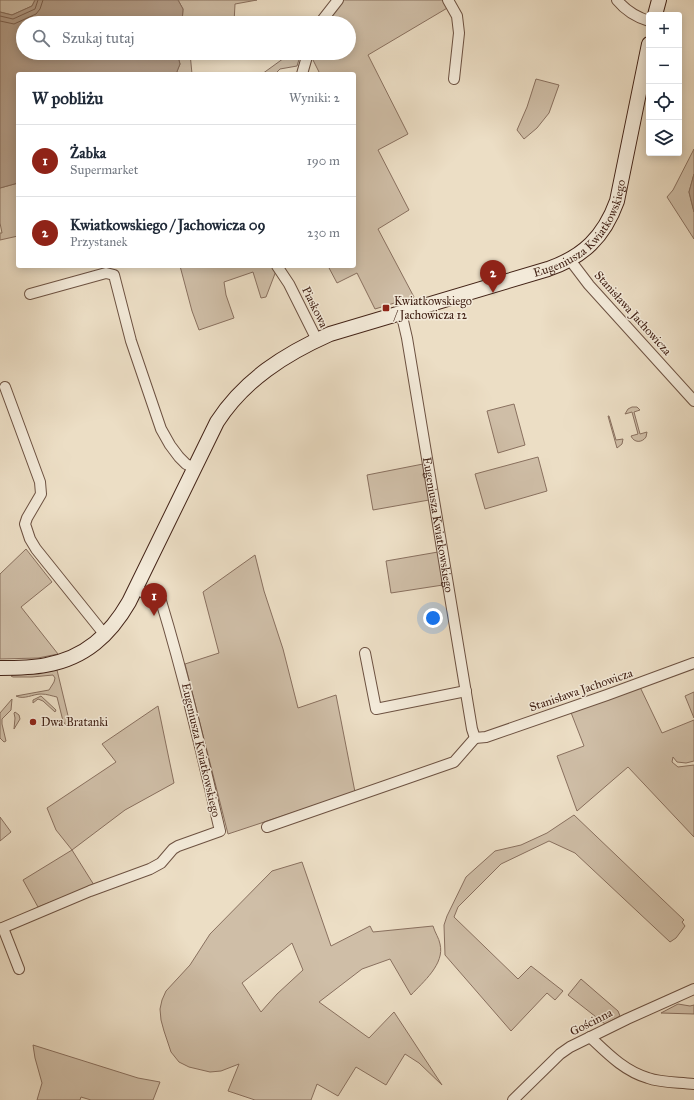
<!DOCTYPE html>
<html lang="pl">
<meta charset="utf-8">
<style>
:root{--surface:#fff;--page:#f2f2f3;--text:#1f2937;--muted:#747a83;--line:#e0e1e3;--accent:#8f2418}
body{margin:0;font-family:"IM FELL Great Primer",serif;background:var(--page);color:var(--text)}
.controls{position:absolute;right:12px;top:12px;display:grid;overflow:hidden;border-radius:4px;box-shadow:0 2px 10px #0003}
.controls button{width:36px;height:36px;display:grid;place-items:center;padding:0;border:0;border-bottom:1px solid var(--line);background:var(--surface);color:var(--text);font:20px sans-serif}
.you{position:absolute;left:433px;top:618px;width:14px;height:14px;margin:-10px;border:3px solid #fff;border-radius:50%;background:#1a73e8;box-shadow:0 0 0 6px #1a73e833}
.badge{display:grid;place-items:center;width:26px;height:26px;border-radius:50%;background:var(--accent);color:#fff;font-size:13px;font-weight:700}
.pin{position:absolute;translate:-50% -33px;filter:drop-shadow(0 1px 2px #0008)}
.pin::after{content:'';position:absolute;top:21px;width:14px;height:12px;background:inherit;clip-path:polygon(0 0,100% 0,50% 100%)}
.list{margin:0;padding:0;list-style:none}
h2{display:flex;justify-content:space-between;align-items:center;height:52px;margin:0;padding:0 16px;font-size:17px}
h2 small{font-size:13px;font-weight:400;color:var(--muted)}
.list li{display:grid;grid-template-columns:26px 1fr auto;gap:12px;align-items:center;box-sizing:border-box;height:72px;padding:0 16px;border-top:1px solid var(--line)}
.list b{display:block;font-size:15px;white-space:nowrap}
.list p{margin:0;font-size:13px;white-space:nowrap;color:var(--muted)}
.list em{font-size:13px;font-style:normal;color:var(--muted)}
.icon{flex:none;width:22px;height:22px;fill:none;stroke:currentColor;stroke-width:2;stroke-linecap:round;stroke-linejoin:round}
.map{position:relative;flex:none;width:694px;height:1100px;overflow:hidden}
.search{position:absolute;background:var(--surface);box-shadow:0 2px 10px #0003;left:16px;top:16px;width:340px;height:44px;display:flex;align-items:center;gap:10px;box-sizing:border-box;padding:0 14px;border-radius:22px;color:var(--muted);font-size:15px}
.panel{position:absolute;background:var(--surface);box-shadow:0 2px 10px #0003;left:16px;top:72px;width:340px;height:196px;border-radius:4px}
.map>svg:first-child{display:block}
</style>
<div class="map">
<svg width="694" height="1100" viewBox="0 0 694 1100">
<rect width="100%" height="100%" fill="#ecdec5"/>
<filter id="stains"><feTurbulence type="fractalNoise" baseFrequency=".005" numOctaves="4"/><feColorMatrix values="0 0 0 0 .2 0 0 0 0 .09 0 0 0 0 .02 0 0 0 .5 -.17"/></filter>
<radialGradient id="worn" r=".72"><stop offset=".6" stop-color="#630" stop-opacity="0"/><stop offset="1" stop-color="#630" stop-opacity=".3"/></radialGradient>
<g fill="#cfbea7" stroke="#89705f" fill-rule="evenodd">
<path d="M0 0H35L32 6 12 15 0 12Z"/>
<path d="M178 0H257L235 4 234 23H182L183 9Z"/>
<path d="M342 0H443L449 7 368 55 408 134 378 150 409 210 378 229 414 297 375 309 357 273 337 283 328 266H354V74H320L310 54 311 53H349V23H323Z"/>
<path d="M177 53H190L192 74H176L180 64Z"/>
<path d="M291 53H301L297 66 280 69 275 74H262Z"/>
<path d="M536 79 559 85 549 113 537 128 524 139 517 130 527 107Z"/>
<path d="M694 149V174L689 192 694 212V239L667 197 673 190Z"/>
<path d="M18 183V236L0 240V233H2L0 223V188Z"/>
<path d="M180 266H274L276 271 266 297 261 298 253 272 224 282 226 295 234 318 199 330 192 311Z"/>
<path d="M514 404 525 445 498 453 487 411Z"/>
<path d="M632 407H637L640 410 634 412 640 434 647 432 646 437C642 443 634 443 631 436L638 434 632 412 625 414 628 409Z"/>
<path d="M608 416H609L616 440 623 439 622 444 617 448Z"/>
<path d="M538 457 547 491 485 509 475 474Z"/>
<path d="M423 464 429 500 373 510 367 475Z"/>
<path d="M26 549 52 582 21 607 58 654 38 658 0 659V574Z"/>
<path d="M438 552 443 585 391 593 386 561Z"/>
<path d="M255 555 264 591 283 649 298 708 336 695 355 792 228 834 185 664 219 653 203 592Z"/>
<path d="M57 670 70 724 67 727 63 721 57 697C52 696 47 694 41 694 33 694 24 700 16 696L49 690 54 682 55 678 53 675 32 677H13L11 676 13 675 31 674Z"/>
<path d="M640 687 662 733 694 720V761L686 763 677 762 673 757 672 762 678 767 694 765V837L628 767 577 811 557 756 584 746 570 710Z"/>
<path d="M694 692V718L685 696Z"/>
<path d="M41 696 56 710 55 712 43 701 38 699 33 703V700Z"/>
<path d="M12 699 11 710 2 719V724L6 741 4 742 0 738V713Z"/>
<path d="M158 706 174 783 125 810 72 850 94 885 38 907 23 880 72 850 56 830 47 808 116 762 102 744Z"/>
<path d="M15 712 19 715 20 719 14 729 15 718 14 713Z"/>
<path d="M574 815 684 920 682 922 685 926 676 938 670 942 575 853 549 841 501 864 458 907 454 917 518 979 531 966 563 991 555 1000 547 993 511 1031 445 955 444 925 447 916 466 877 495 851 521 845 547 833Z"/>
<path d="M0 817 11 832 0 841Z"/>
<path d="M302 862 331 946 370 926 373 932 433 926C435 933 439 938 440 944 445 964 423 982 411 995L390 959 362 969 319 1002 369 1038 394 1012 442 1085 419 1063 405 1054 386 1085 356 1067 338 1096 317 1084 311 1100H255L228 1091 239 1064 221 1071 210 1072 189 1067 179 1062 171 1052 164 1031 161 1020 160 1009 162 1000 166 991 190 965 210 934 272 871ZM292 943 303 970 277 994 261 1012 242 983Z"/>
<path d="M581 979 618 1011 620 1016 605 1024 568 995Z"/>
<path d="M678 1004 690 1006 694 1005V1014L661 1013Z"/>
<path d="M33 1045 138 1078 160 1082 153 1100H91L81 1097 80 1100H37L42 1083 35 1058Z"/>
</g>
<g fill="#b39e8a" stroke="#866d5c">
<path d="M35 0H178L183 9 182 23H23V53H177L180 64 176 74H18V183L0 188V12L12 15 32 6Z"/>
<path d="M694 174V212L689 192Z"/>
</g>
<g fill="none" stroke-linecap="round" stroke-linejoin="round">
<g stroke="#7b6050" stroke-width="1">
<path d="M0 16 13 19 35 9 38 0"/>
<path d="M0 21 14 24 36 14 40 9 43 0"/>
</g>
<defs>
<g id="street">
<path d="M448 0 457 16 459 33 454 79"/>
<path d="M617 0C626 11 636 17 649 21"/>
<path d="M320 23 338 0"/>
<path d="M302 74 308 53"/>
<path d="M570 260 589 285 694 401"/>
<path d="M277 266 289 284 317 340"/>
<path d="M30 294 106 273 114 275 131 341 161 429 170 445 179 457 186 464 194 468"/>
<path id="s1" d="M401 312 407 338 472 729 475 738"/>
<path d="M5 387 40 482 41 494 27 518 25 524 30 539 36 549 105 635"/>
<path d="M365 653 376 709 466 691"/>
<path d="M475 738 486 737 607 695 694 663"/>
<path d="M267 827 454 762 475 738"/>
<path d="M3 928 19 969"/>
<path d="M0 929 90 891 150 869 161 863 173 849 178 846 220 831C202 754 184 677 161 601L136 589"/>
<path d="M590 1037C607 1053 624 1071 648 1078 661 1083 680 1082 694 1084"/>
<path d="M513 1100 560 1054 570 1047 627 1019 694 989"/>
</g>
<g id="secondary">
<path d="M655 15 659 0"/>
<path id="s2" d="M0 668C15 668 31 668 46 665 85 658 110 635 129 602L217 422C244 380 285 354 330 334L548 269C583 257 604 237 617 201L649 44"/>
</g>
</defs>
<use href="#street" stroke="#6d5242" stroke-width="12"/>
<use href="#secondary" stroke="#432317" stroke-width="16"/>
<use href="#street" stroke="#f3ead9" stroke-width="10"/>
<use href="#secondary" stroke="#f3ead9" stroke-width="14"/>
</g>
<g fill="#8f2418" stroke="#f3ead9" stroke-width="1.5">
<rect x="382" y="304" width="8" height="8" rx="2"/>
<circle cx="33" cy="722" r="4"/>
</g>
<g text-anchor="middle" stroke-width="3" stroke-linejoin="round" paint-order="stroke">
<g font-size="12" fill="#432317" stroke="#f3ead9">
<text dy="4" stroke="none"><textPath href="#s2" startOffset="781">Eugeniusza Kwiatkowskiego</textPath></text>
<text transform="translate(315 307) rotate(64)" y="4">Piaskowa</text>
<text transform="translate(633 313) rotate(48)" y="4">Stanisława Jachowicza</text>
<text dy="4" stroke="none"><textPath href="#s1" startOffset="216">Eugeniusza Kwiatkowskiego</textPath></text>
<text transform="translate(581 690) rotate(-19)" y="4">Stanisława Jachowicza</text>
<text transform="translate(201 750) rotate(77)" y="4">Eugeniusza Kwiatkowskiego</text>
<text transform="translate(591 1022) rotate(-27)" y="4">Gościnna</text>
</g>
<g font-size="12" fill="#432317" stroke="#f3ead9" text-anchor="start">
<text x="394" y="305">Kwiatkowskiego<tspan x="394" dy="14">/ Jachowicza 12</tspan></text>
<text x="41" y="726">Dwa Bratanki</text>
</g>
</g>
<rect width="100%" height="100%" filter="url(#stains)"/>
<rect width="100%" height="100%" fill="url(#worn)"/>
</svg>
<div class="controls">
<button>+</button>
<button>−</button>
<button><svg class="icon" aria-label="locate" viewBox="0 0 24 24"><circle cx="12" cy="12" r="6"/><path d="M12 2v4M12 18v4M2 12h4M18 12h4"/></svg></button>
<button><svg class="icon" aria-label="layers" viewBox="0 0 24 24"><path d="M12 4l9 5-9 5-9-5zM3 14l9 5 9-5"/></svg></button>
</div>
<div class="you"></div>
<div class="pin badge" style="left:154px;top:616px">1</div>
<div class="pin badge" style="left:493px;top:293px">2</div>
<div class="search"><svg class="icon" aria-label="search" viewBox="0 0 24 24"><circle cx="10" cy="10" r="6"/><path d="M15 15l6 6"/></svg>Szukaj tutaj</div>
<section class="panel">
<h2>W pobliżu<small>Wyniki: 2</small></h2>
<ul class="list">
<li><span class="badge">1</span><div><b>Żabka</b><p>Supermarket</p></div><em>190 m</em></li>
<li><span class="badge">2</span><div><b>Kwiatkowskiego / Jachowicza 09</b><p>Przystanek</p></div><em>230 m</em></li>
</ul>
</section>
</div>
